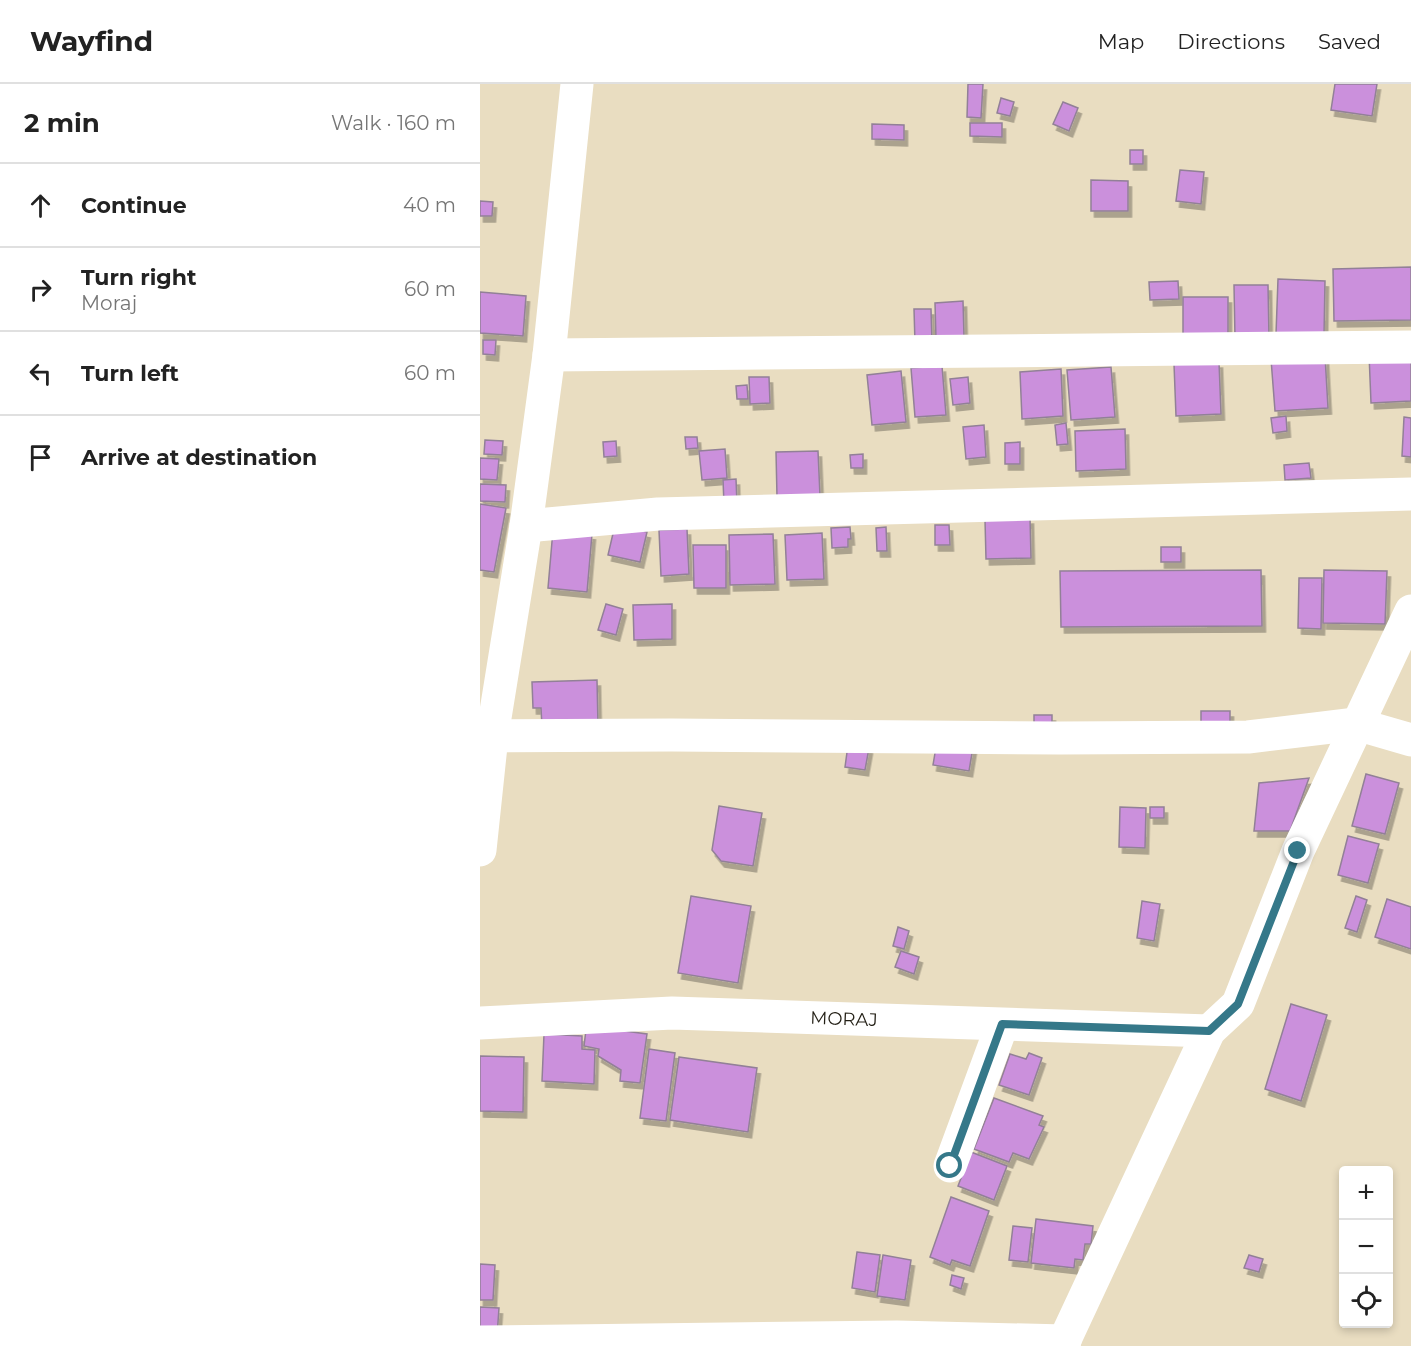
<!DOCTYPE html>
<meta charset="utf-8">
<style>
:root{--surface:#fff;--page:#f6f6f6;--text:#222;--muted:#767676;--line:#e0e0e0}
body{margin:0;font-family:Montserrat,sans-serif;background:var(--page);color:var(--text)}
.controls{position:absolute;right:18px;bottom:18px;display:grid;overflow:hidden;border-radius:6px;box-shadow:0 3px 9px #0003}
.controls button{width:54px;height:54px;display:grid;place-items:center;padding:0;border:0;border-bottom:2px solid var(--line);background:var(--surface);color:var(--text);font:30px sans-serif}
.stop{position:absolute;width:18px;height:18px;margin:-14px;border:4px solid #357889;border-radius:50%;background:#fff}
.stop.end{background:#357889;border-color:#fff;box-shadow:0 2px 6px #0008}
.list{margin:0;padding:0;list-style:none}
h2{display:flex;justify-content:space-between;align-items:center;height:78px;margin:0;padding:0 24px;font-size:26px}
h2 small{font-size:20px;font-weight:400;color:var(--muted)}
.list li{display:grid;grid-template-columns:39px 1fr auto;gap:18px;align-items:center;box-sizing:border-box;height:84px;padding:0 24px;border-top:2px solid var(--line)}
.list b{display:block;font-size:22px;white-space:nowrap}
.list p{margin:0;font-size:20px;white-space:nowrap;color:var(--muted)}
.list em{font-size:20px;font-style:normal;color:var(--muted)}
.icon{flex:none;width:33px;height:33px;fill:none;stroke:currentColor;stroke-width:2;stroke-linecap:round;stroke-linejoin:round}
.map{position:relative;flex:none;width:931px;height:1262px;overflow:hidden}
header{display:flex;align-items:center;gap:36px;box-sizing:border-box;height:84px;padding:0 30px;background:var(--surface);border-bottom:2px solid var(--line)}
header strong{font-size:28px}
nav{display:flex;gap:33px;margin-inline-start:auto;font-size:21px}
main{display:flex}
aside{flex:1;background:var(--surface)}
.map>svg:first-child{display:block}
</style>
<header>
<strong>Wayfind</strong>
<nav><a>Map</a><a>Directions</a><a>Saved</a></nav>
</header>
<main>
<aside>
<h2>2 min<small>Walk · 160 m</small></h2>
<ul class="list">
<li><svg class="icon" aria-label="ahead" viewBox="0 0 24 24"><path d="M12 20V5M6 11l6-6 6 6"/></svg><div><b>Continue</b></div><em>40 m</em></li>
<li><svg class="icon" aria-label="right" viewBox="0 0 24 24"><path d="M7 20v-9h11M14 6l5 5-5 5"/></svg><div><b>Turn right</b><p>Moraj</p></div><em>60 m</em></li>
<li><svg class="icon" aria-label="left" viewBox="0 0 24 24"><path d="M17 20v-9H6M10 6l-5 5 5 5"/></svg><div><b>Turn left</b></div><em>60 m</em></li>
<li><svg class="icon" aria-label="arrive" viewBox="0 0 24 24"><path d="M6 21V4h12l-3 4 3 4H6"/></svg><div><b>Arrive at destination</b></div></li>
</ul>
</aside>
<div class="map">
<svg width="931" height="1262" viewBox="0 0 931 1262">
<defs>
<filter id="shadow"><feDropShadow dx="3.5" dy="6" stdDeviation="0" flood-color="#0004"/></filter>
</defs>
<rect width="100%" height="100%" fill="#e9ddc1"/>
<g fill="#cb90dc" stroke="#928097" stroke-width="1.5" filter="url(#shadow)">
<path d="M488 0H503L501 34 487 33Z"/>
<path d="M855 0H897L892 32 851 26Z"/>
<path d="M521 14 534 18 530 32 517 29Z"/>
<path d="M583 18 598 24 589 47 573 40Z"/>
<path d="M490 39H522V53L490 52Z"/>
<path d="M392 40 424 41V56L392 55Z"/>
<rect x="650" y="66" width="13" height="14"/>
<path d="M700 86 724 88 721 120 696 117Z"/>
<path d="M611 96 648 97V127H611Z"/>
<path d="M0 117 13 118 12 132H0Z"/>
<path d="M931 183V236L854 237 853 185Z"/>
<path d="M798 195 845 197 844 251 796 250Z"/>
<path d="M698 197 699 215 670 216 669 198Z"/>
<path d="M754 201H788L789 254H755Z"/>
<path d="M0 208 46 212 43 252 0 249Z"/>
<rect x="703" y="213" width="45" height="41"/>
<path d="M483 217 484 253 456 255 455 219Z"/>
<path d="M434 225H451L452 259H435Z"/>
<path d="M3 256H16L15 271 3 270Z"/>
<path d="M931 269V317L891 319 889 270Z"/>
<path d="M845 272 848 324 795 327 791 275Z"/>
<path d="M739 278 741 330 696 332 694 280Z"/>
<path d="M462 282 466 331 435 333 431 284Z"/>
<path d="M631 283 635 333 591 336 587 286Z"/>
<path d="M581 285 583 332 542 335 540 288Z"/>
<path d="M421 287 426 338 392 341 387 291Z"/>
<path d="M269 293H289L290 319 270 320Z"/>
<path d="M488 293 490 319 473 321 470 295Z"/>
<path d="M267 301 268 315H257L256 302Z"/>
<path d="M806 332 807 347 793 349 791 334Z"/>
<path d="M924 333 931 334V373L922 372Z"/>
<path d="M586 339 588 360 577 361 575 341Z"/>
<path d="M504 341 506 373 486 375 483 343Z"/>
<path d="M645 345 646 385 596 387 595 347Z"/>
<path d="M205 353H217L218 364 206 365Z"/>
<path d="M5 356 23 357 22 371 4 370Z"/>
<path d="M136 357 137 372 124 373 123 358Z"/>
<path d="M540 358V380H525V359Z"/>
<path d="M245 365 247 394 222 396 219 367Z"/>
<path d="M338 367 340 412 297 413 296 368Z"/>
<path d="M383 370V384H371L370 371Z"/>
<path d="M0 374 19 375 17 396 0 395Z"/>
<path d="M829 379 831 394 805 396 804 381Z"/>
<path d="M256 395 257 420H244L243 396Z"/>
<path d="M0 400 26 401 25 418 0 417Z"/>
<path d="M0 420 26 424 14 488 0 486Z"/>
<path d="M550 434 551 474 506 475 505 436Z"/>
<path d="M135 441 167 448 160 478 128 471Z"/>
<path d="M455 441H469L470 461H455Z"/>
<path d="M370 443 371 455H368V463L352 464 351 444Z"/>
<path d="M406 443 407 467H397L396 444Z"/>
<path d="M207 445 209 490 181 492 179 446Z"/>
<path d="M73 446 112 450 107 508 68 504Z"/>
<path d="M342 449 344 495 307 496 305 451Z"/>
<path d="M293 450 295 500 250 501 249 451Z"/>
<path d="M213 461H246V504H214Z"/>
<rect x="681" y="463" width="20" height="15"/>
<path d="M781 486 782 542 581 543 580 487Z"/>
<path d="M844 486 907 487 905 540 843 539Z"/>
<path d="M819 494H842L841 545 818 544Z"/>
<path d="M126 520 143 525 136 551 118 546Z"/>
<path d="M192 520V555L154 556 153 521Z"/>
<path d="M117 596 118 642 62 643 61 624H53L52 598Z"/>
<rect x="721" y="627" width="29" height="14"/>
<rect x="554" y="631" width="18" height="14"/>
<path d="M457 657 493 663 489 687 453 681Z"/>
<path d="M368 661 389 664 385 686 365 683Z"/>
<path d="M886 690 919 699 905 750 872 742Z"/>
<path d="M829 694 810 747H774L779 699Z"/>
<path d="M239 722 282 729 273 782 241 777 232 766Z"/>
<path d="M640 723 666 724 665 764 639 763Z"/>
<rect x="670" y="723" width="14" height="11"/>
<path d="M868 752 899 760 888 799 858 791Z"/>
<path d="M211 812 271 822 258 899 198 889Z"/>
<path d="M876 812 887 816 877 848 865 844Z"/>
<path d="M907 815 931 823V865L895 853Z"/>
<path d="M662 817 680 820 674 857 657 854Z"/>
<path d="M418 843 429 847 424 865 413 862Z"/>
<path d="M421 867 439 873 434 890 415 883Z"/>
<path d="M811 920 847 931 821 1017 785 1005Z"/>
<path d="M122 944 167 950 160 999 140 997 141 986 118 972 119 965 104 962 106 946Z"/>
<path d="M64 950 102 952V965L115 966 114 1000 62 997Z"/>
<path d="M169 965 195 969 186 1037 160 1034Z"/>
<path d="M549 969 562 974 549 1011 519 1001 530 970 546 975Z"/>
<path d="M0 972 44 973 43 1028 0 1027Z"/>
<path d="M199 973 277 984 268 1048 190 1036Z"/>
<path d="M514 1014 563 1032 559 1041 564 1043 549 1075 533 1069 529 1078 494 1065Z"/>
<path d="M491 1068 527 1082 514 1116 478 1102Z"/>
<path d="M471 1113 509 1127 490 1182 472 1176 470 1181 450 1173Z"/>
<path d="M556 1135 613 1142 611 1160H605L603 1176 595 1175 594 1184 551 1179Z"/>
<path d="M533 1142 552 1144 548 1178 529 1176Z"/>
<path d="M377 1168 400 1171 395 1208 372 1204Z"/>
<path d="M403 1171 431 1176 425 1216 397 1212Z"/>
<path d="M769 1171 783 1175 779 1188 764 1184Z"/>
<path d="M0 1180 15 1181 13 1216H0Z"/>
<path d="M472 1191 484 1194 481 1205 470 1201Z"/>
<path d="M0 1223 19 1224 17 1252 0 1251Z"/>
</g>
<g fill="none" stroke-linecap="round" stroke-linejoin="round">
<g stroke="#fff" stroke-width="33">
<path d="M69 271 931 263"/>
<path d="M46 442 178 430 931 410"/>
<path d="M0 652 192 651 580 654 768 653 876 640 931 656"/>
<path d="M0 766 12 652 46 442 69 271 97 0"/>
<path d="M0 939 192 929 729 947"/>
<path d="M470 1082 522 941"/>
<path d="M0 1258 417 1253 585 1257"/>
<path d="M582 1262 729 947 758 920 818 767 931 527"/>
</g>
</g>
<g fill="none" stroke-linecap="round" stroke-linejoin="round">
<path stroke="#357889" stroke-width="8" d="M470 1082 522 940 729 947 758 920 818 767"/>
</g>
<g text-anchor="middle" stroke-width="5" stroke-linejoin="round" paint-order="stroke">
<g font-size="18" fill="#221e14" stroke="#fff">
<text transform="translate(364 935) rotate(2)" y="6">MORAJ</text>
</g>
</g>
</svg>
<div class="controls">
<button>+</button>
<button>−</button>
<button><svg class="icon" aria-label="locate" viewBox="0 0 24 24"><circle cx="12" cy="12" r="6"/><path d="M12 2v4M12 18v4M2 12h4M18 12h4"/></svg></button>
</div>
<div class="stop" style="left:470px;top:1082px"></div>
<div class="stop end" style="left:818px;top:767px"></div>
</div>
</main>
